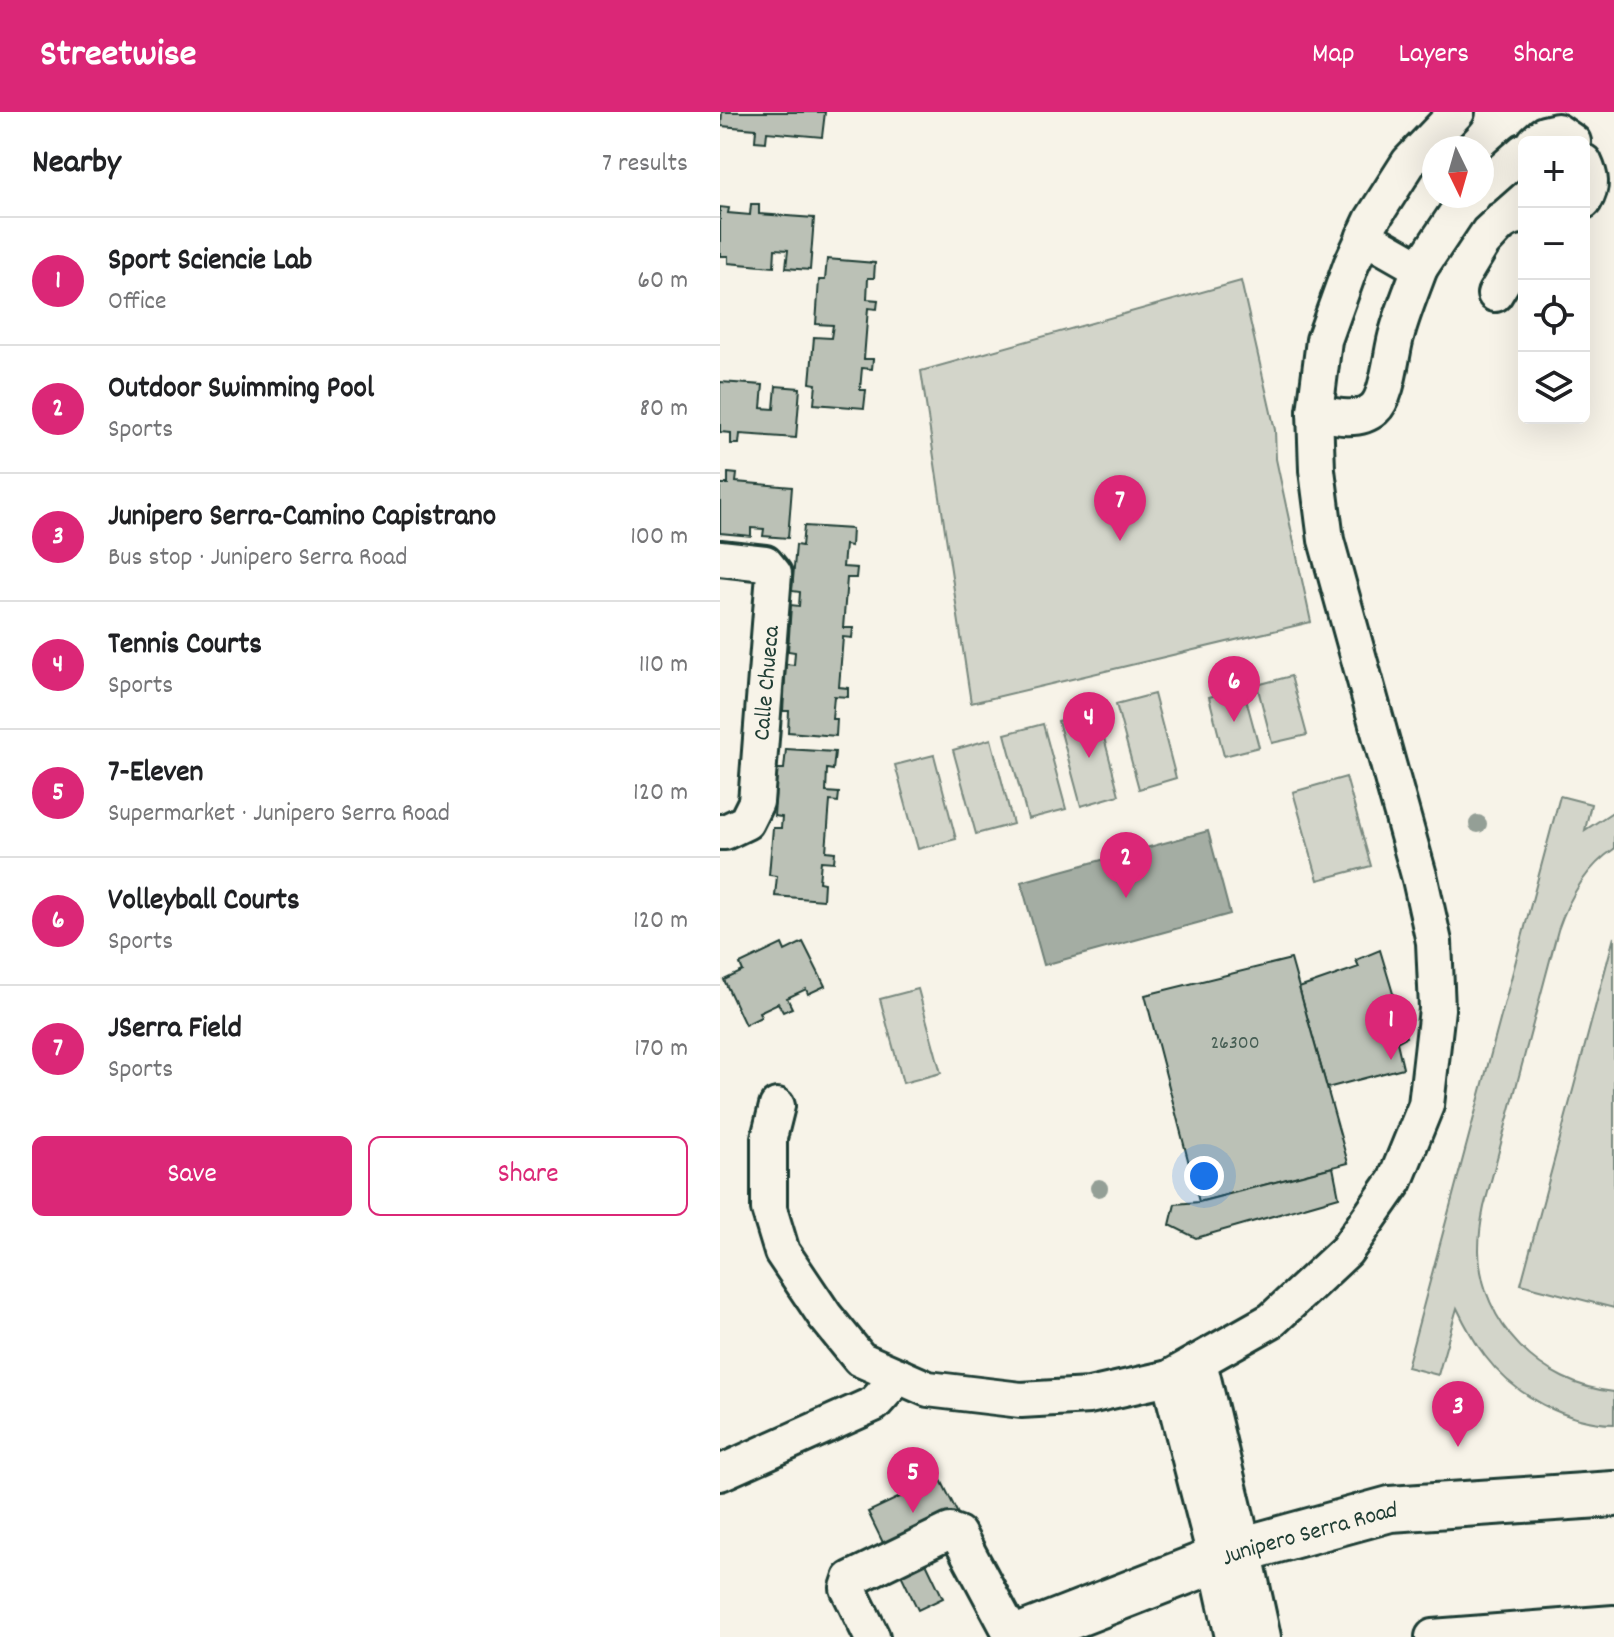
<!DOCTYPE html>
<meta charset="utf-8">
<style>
:root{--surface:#fff;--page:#f2f2f2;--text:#202124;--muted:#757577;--line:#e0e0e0;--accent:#db2777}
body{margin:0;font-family:Dekko,sans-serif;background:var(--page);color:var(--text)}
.controls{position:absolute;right:24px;top:24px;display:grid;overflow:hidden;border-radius:12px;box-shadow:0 8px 32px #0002}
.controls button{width:72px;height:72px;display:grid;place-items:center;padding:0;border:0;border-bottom:2px solid var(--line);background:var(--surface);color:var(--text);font:40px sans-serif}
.compass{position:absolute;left:702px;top:24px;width:72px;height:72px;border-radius:50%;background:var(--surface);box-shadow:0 8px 32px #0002;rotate:175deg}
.you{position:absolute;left:484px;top:1064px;width:28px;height:28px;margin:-20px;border:6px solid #fff;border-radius:50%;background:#1a73e8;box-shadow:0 0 0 12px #1a73e833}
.badge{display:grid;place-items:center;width:52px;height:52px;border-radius:50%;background:var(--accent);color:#fff;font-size:26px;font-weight:700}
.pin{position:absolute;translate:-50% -66px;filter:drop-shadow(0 2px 4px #0008)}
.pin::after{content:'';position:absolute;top:42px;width:28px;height:24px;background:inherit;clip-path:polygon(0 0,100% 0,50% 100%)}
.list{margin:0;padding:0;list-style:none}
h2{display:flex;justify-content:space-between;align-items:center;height:104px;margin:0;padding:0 32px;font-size:34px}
h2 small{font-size:26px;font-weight:400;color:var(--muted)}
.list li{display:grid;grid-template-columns:52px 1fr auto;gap:24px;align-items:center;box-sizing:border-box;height:128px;padding:0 32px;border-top:2px solid var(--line)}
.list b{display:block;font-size:30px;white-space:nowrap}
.list p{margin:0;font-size:26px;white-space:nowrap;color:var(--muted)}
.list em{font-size:26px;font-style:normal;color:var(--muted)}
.actions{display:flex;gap:16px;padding:24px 32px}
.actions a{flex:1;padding:18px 0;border:2px solid var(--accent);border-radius:12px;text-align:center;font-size:28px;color:var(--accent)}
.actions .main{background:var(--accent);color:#fff}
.icon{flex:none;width:44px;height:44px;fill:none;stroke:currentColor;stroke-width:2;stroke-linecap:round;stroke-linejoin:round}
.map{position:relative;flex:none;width:894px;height:1525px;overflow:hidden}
header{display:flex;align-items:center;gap:48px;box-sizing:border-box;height:112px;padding:0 40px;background:var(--accent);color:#fff}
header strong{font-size:38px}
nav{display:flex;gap:44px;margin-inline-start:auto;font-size:28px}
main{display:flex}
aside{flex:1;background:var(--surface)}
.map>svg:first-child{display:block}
</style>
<header>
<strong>Streetwise</strong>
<nav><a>Map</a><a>Layers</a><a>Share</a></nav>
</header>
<main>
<aside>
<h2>Nearby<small>7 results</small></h2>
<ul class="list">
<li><span class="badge">1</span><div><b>Sport Sciencie Lab</b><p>Office</p></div><em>60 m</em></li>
<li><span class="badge">2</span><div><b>Outdoor Swimming Pool</b><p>Sports</p></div><em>80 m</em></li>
<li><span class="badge">3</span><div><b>Junipero Serra-Camino Capistrano</b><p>Bus stop · Junipero Serra Road</p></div><em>100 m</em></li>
<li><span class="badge">4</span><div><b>Tennis Courts</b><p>Sports</p></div><em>110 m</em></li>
<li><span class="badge">5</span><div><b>7-Eleven</b><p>Supermarket · Junipero Serra Road</p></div><em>120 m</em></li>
<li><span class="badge">6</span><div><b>Volleyball Courts</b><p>Sports</p></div><em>120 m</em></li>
<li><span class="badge">7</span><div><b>JSerra Field</b><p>Sports</p></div><em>170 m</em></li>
</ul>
<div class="actions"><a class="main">Save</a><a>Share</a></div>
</aside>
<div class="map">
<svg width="894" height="1525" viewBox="0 0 894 1525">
<rect width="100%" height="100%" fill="#f7f3e8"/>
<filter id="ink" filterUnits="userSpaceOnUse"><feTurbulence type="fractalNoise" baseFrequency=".0125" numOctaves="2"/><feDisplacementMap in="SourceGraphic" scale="16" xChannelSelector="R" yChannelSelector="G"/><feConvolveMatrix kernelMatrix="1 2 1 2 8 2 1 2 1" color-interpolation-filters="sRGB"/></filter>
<g filter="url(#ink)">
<g fill="#d3d5ca" stroke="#79897f" stroke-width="2">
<path d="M521 169 555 318 556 347 591 510 251 591 201 259Z"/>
<path d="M571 564 587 623 552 631 537 573Z"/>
<path d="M523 576 539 635 504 644 489 585Z"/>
<path d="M434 582 456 666 419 677 396 592Z"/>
<path d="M377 599 399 683 361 694 338 609Z"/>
<path d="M323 612 346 697 308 707 285 622Z"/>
<path d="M271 627 293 712 256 722 233 638Z"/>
<path d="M214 643 236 727 198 737 175 653Z"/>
<path d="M626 665 651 754 598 768 573 680Z"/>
<path d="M840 684 871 692 865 718 894 699V737C865 756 849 786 838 818L764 1095C761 1109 759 1123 759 1138 760 1212 822 1273 894 1280V1312C846 1311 794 1283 765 1244 754 1229 745 1213 737 1196L718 1263 687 1255Z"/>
<path d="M894 825V1196L801 1172Z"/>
<path d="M198 877 221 961 183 971 160 887Z"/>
</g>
<path fill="#a4ada3" stroke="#6f8077" stroke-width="2" d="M488 719 510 802 324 853 301 770Z"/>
<g fill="#bbc1b6" stroke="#1f3d34" stroke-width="2">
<path d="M2 0H105L102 25 47 20 46 30 35 29 36 17 1 14Z"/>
<path d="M31 92H39V102L94 106 90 158 66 156 68 138 55 137 54 155 8 151V144H0V95L9 96 8 101 30 103Z"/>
<path d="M107 147 155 151 154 166H148L147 187 158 188 157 197 148 196 144 247H153L152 257 142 256 140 278H146L144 296 94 292 96 272 90 271 94 225 111 226 113 213 96 212 99 168H105Z"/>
<path d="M0 270 43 273 41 296 54 297 56 274 80 276 76 326 20 322 19 332H11V321L0 320Z"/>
<path d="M8 361 17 362 16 370 72 375 68 426 43 424 44 417 31 416V424L0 421V372H8Z"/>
<path d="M84 414 132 417 131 434 125 433 123 455 137 456 136 466H127L123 516H133L132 526 123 525 119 575 128 576V585L114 584 112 607H117L116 624 68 620 69 599H63L66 552 74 553 75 540 68 539 71 493 79 494 80 480 72 479 76 433 82 434Z"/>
<path d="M66 637 115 640 113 658 107 657 106 680 119 681 118 690 110 689 106 739 115 740 114 750 101 749 99 770 104 771 103 788 55 784 57 764 49 763 53 716H61L62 705 54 704 57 657H64Z"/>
<path d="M83 830 105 874 88 882 86 877 67 886 72 896 63 900 58 891 39 900 41 905 25 913 4 868 23 859 20 852 62 832 65 839Z"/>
<path d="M660 838 686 925 677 930 683 956 607 976 579 876 639 855 636 848Z"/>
<path d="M571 847 628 1051 479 1090 425 883Z"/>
<path d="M613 1055 619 1085 476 1126 450 1113 455 1092 479 1090Z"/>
<path d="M220 1366 238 1402 166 1437 148 1400Z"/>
<path d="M200 1438 223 1486 198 1498 175 1450Z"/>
</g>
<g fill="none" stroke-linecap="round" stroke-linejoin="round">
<defs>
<g id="minor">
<path d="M815 30 824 22 837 19 853 30"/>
<path d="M864 50C871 65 873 74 864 89"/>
<path d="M762 76 804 39"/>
<path d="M700 156 740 96 753 84"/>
<path d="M775 182 792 154 804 141"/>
<path d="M595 300C613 304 638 311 654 297 669 284 671 239 677 221 683 199 692 178 700 156L644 124"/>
<path d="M0 446 45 451 54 462 36 690 26 710 5 720H0"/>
<path d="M57 994 49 1026V1097L62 1140 105 1204 140 1247 208 1277 301 1288 369 1284 449 1266 552 1208 626 1139 675 1069 706 993 717 897 714 830 700 767 606 428 597 358 595 300 604 228 631 153 652 108 689 50 737 0"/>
<path d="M479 1250 524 1437 543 1525"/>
<path d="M449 1266 496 1448 513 1525"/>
<path d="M0 1361 154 1292 179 1264"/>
<path d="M152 1525 128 1476 131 1467 230 1419 238 1422 293 1525"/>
<path d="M713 1525 894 1511"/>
</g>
<g id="major">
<path id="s1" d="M298 1525 524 1437 670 1397 894 1382"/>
</g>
</defs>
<use href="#minor" stroke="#1f3d34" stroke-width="40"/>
<use href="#major" stroke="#1f3d34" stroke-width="50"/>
<use href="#minor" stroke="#f7f3e8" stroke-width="34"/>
<use href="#major" stroke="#f7f3e8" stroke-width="44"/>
</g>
<g fill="#949f96">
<circle cx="758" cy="712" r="9"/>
<circle cx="379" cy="1076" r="9"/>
</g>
</g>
<g text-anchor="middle" stroke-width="8" stroke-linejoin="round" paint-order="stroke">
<g font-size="20" fill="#465e54">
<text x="515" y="936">26300</text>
</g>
<g font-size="24" fill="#1f3d34" stroke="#f7f3e8">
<text transform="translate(45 571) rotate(-85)" y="8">Calle Chueca</text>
<text dy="8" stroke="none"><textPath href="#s1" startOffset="310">Junipero Serra Road</textPath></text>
</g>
</g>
</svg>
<div class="controls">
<button>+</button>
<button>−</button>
<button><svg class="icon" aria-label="locate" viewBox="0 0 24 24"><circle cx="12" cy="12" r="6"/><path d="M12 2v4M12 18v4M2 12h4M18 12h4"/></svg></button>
<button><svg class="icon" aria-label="layers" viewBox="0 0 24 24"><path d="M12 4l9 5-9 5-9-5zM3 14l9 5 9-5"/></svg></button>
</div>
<svg class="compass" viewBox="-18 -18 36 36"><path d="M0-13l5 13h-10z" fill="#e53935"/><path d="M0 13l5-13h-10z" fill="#757577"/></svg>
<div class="you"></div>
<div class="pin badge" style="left:671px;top:948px">1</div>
<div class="pin badge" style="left:406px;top:786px">2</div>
<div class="pin badge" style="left:738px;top:1335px">3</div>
<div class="pin badge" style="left:369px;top:646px">4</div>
<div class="pin badge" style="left:193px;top:1401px">5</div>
<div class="pin badge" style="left:514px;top:610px">6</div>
<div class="pin badge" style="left:400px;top:429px">7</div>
</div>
</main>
